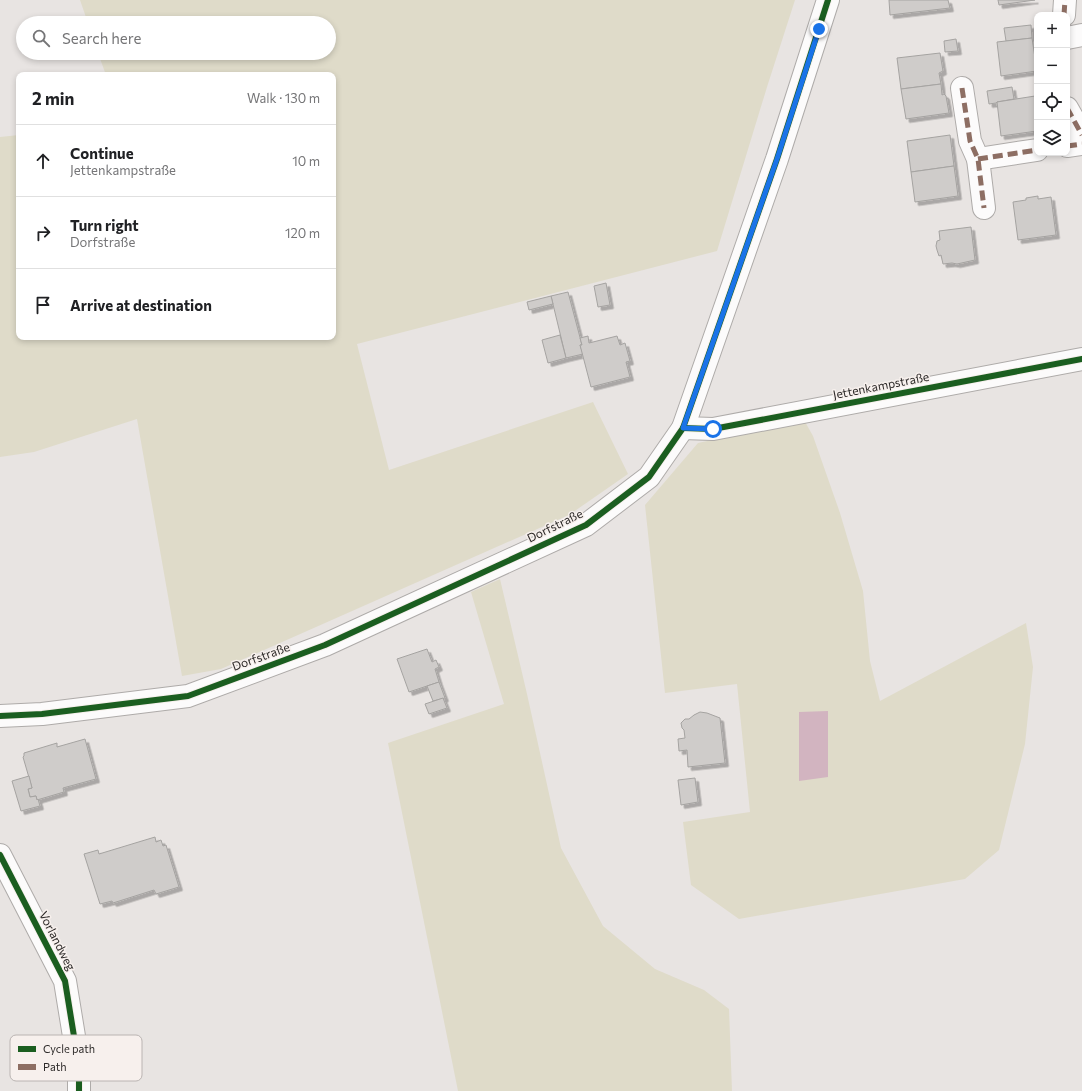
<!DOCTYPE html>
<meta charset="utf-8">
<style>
:root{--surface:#fff;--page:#f6f6f6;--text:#202124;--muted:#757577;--line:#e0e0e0}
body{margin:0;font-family:Commissioner,sans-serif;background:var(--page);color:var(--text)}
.controls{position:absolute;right:12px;top:12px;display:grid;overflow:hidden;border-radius:8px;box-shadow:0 2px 6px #0003}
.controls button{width:36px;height:36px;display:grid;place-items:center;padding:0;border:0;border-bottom:1px solid var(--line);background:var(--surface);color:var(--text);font:20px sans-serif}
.stop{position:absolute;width:12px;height:12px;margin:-9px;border:3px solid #1a73e8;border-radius:50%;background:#fff}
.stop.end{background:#1a73e8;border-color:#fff;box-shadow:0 1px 4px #0008}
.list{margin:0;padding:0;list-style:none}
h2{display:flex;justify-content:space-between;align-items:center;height:52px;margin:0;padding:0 16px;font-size:17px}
h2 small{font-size:13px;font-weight:400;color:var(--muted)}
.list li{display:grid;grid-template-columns:26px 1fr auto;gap:12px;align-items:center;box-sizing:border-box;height:72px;padding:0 16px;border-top:1px solid var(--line)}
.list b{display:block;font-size:15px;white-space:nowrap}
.list p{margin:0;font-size:13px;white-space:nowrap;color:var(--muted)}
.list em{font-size:13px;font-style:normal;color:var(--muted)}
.icon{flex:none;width:22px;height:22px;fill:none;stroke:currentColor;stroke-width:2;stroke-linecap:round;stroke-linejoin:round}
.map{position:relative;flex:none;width:1082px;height:1091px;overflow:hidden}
.search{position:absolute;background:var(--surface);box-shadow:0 2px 6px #0003;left:16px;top:16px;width:320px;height:44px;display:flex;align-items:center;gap:10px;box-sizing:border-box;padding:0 14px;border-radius:22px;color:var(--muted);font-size:15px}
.panel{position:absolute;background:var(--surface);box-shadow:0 2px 6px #0003;left:16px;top:72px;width:320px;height:268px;border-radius:8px}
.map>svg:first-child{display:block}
</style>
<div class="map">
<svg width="1082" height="1091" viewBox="0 0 1082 1091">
<defs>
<filter id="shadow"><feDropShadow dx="3.5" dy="3.5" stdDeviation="0" flood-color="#0004"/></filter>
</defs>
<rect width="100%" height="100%" fill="#e8e4e2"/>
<g fill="#dfdbc9">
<path d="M80 0H795L767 87 717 251 357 344 389 470 593 402 628 474 569 515 221 669 182 676 137 419 34 452 0 457V137L19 135V337H333V75H106L98 53H329V23H88Z"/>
<path d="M804 420 813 436 840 513 863 591 870 661 880 701 1026 623 1033 667 1025 744 999 850 965 879 739 919 691 885 683 822 750 812 737 684 665 693 645 505 698 443Z"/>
<path d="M500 579 527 694 561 848 603 926 655 969 704 990 729 1009 732 1091H458L388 743 504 704 471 592Z"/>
</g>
<path fill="#d2b4c0" d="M828 711V777L799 781V712Z"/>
<g fill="#cfccca" stroke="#a5a3a1" filter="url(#shadow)">
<path d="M889 0H948L950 8 890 15Z"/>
<path d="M998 0H1035L999 5Z"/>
<path d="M1031 25 1032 38 1006 41 1004 28Z"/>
<path d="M1032 38 1037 71 1001 76 997 42Z"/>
<path d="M956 39 958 51 945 52 944 41Z"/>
<path d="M940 53 943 71 939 73 941 84 901 89 897 58Z"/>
<path d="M941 84 942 95 944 94 946 96 949 113 906 119 901 89Z"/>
<path d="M1012 87 1014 99 997 102 996 103 989 104 987 91Z"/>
<path d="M1035 96 1037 109V131L1001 136 997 102Z"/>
<path d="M950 135 954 166 911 172 907 141Z"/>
<path d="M954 166 958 196 915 202 911 172Z"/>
<path d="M1038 196V199L1051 197 1056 235 1018 240 1013 202 1026 200V198Z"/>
<path d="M971 227 975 260 957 264 952 263 943 264 941 255 939 256 937 250 936 246 937 241 940 240 939 231Z"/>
<path d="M606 283 610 305 598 307 594 286Z"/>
<path d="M568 292 582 345H580L583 354 566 358 551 296Z"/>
<path d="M551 296 553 304 529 310 527 302Z"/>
<path d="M560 335 566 358 548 363 542 340Z"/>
<path d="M588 336 589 343 617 336 620 345 625 343 630 361 626 362 630 377 591 387 580 345H582L580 338Z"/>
<path d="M427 649 432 662 436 660 439 667 435 669 439 682 409 692 397 659Z"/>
<path d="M439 682 445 698 433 701 427 686Z"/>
<path d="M443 698 447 708 429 714 425 704Z"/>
<path d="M700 712 707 713 720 718 725 763 688 767 687 750 679 751 678 739 685 738 684 730 682 728 681 723 685 719H689L694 715Z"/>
<path d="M85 739 96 779 63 788 64 792 37 800 36 796 30 797 28 789 32 788 23 757 24 756V753L57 743V747Z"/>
<path d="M29 776 32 788 28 789 30 797 36 796 37 800 38 799 40 806 21 811 12 781Z"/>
<path d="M695 778 698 802 681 805 678 780Z"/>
<path d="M155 837 156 842 161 840 163 846 166 845 179 887 156 894 154 890 113 903 112 901 100 904 84 854 98 850 99 854Z"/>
</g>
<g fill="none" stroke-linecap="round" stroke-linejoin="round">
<defs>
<g id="minor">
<path d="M1064 15 1065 0"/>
<path d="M1067 38 1082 35"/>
<path d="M962 88 970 141 978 159 984 208"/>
<path d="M1067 108 1082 135"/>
<path d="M1067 146 1082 144"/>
<path d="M978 159 1037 150"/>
<path d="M683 428 713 429 1082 359"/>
<path d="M0 716 42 714 188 696 325 645 586 525 649 477 683 428 777 159 828 0"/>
<path d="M0 855 65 981 79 1067V1091"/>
</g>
</defs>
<use href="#minor" stroke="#aeaba9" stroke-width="24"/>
<use href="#minor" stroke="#fcfbfb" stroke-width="22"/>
<g stroke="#8d6e63" stroke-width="5" stroke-dasharray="10 5" stroke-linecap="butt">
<path d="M1064 15 1065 0"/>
<path d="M962 88 970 141 978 159 984 208"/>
<path d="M1067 108 1082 135"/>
<path d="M1067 146 1082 144"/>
<path d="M978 159 1037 150"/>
</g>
<defs>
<g id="cycleway">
<path d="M683 428 713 429 1082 359"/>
<path d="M0 716 42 714 188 696 325 645 586 525 649 477 683 428 777 159 828 0"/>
<path d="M0 855 65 981 79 1067V1091"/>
</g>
</defs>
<use href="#cycleway" stroke="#f7f0ed" stroke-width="8"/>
<use href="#cycleway" stroke="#1b5e20" stroke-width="6"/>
</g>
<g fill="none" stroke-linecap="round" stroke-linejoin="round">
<path stroke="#1a73e8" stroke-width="5" d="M713 429 683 428 777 159 819 29"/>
</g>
<g text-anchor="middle" stroke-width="3" stroke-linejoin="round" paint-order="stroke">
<g font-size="12" fill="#2c2928" stroke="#f7f0ed">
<text transform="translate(881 386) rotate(-11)" y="4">Jettenkampstraße</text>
<text transform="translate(555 526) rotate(-26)" y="4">Dorfstraße</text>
<text transform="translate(261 657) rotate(-20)" y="4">Dorfstraße</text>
<text transform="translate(57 941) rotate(63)" y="4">Vorlandweg</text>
</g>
</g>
<rect x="10" y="1035" width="132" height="46" rx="6" fill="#f7f0ed" stroke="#bab4b2" stroke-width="1"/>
<rect x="18" y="1046" width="18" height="6" fill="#1b5e20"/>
<rect x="18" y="1064" width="18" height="6" fill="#8d6e63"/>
<g font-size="11" fill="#2c2928">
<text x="43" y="1053">Cycle path</text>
<text x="43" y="1071">Path</text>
</g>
</svg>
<div class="controls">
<button>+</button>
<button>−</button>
<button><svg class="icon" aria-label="locate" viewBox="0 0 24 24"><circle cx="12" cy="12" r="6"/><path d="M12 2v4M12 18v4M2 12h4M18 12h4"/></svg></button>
<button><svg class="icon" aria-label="layers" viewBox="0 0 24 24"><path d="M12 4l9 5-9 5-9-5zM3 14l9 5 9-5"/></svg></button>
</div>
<div class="stop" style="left:713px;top:429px"></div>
<div class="stop end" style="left:819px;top:29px"></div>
<div class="search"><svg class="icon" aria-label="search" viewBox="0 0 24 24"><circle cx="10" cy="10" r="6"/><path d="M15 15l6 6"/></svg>Search here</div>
<section class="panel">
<h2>2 min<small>Walk · 130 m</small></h2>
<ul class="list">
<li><svg class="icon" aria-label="ahead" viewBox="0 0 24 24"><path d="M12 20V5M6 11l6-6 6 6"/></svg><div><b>Continue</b><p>Jettenkampstraße</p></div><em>10 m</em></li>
<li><svg class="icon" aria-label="right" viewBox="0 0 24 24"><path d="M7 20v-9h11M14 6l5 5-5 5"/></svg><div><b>Turn right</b><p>Dorfstraße</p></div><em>120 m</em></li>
<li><svg class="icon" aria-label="arrive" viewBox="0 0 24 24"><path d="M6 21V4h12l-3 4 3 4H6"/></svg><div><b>Arrive at destination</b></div></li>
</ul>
</section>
</div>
